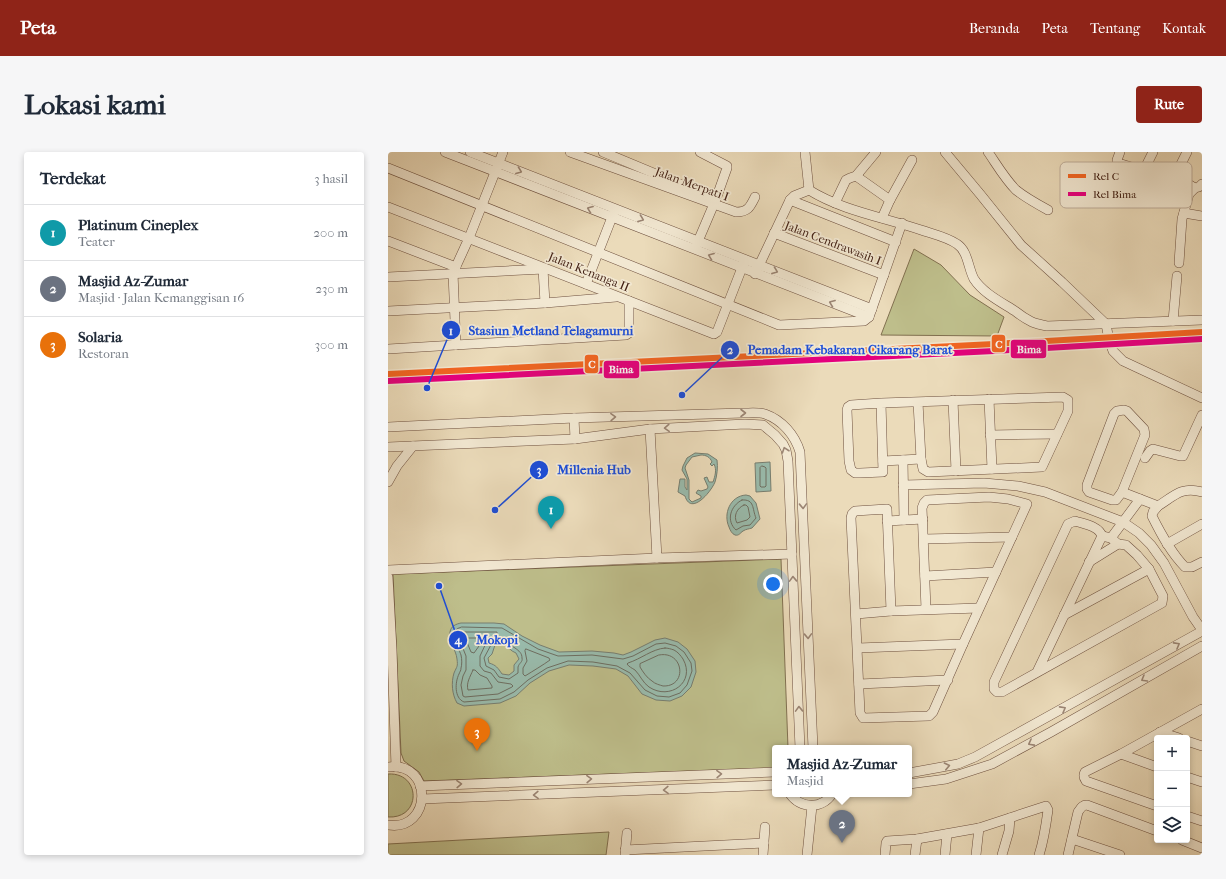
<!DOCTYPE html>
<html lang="id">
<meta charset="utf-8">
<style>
:root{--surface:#fff;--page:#f6f6f7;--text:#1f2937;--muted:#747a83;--line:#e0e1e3;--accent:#8f2418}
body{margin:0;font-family:"IM FELL French Canon",serif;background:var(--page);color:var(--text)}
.controls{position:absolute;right:12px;bottom:12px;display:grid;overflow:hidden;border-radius:4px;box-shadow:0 2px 6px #0003}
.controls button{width:36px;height:36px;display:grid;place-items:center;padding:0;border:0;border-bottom:1px solid var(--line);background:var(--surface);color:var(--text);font:20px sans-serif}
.you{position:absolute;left:385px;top:432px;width:14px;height:14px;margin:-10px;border:3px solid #fff;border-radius:50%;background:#1a73e8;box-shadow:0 0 0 6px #1a73e833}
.badge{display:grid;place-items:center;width:26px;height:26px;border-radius:50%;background:var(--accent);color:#fff;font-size:13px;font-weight:700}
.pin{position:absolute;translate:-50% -33px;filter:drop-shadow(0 1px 2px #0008)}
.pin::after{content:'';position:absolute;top:21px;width:14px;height:12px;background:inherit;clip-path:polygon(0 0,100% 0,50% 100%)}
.popup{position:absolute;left:384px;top:593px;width:140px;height:52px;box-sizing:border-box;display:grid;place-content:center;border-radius:4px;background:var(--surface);filter:drop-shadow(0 1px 3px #0005);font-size:13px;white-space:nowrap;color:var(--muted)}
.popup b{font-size:15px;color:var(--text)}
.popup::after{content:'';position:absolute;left:50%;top:100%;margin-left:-8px;border:8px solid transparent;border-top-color:var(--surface)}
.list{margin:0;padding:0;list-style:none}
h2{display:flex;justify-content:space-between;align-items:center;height:52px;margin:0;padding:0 16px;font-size:17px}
h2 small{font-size:13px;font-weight:400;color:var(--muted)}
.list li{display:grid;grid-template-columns:26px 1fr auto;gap:12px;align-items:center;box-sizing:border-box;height:56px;padding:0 16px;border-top:1px solid var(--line)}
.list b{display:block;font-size:15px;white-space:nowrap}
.list p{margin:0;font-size:13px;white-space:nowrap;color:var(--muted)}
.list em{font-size:13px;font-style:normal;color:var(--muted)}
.icon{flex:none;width:22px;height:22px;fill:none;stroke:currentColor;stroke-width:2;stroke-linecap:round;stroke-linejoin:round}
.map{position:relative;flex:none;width:814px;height:703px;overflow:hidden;border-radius:4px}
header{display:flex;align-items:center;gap:24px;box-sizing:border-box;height:56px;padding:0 20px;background:var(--accent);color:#fff}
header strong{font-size:19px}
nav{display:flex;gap:22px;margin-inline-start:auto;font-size:14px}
.intro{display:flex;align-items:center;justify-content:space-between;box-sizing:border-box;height:96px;padding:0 24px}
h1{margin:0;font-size:28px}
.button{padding:10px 18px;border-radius:4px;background:var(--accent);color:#fff;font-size:14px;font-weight:700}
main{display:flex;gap:24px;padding:0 24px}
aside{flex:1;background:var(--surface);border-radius:4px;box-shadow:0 2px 6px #0003}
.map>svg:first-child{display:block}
</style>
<header>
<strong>Peta</strong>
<nav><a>Beranda</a><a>Peta</a><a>Tentang</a><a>Kontak</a></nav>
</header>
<div class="intro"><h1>Lokasi kami</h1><a class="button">Rute</a></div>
<main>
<aside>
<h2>Terdekat<small>3 hasil</small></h2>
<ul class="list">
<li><span class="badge" style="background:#0f9aa8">1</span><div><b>Platinum Cineplex</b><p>Teater</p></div><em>200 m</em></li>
<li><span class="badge" style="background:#6b7280">2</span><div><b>Masjid Az-Zumar</b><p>Masjid · Jalan Kemanggisan 16</p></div><em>230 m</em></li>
<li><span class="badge" style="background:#e8710a">3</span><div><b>Solaria</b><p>Restoran</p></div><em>300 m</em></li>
</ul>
</aside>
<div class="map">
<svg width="814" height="703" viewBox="0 0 814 703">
<rect width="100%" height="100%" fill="#ebdbba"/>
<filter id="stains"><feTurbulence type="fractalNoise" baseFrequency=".005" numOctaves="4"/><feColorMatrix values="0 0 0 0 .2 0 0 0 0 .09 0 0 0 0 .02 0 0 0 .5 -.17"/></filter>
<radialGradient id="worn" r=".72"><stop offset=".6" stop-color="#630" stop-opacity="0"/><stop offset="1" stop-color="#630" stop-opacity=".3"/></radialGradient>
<g fill="#bebe8b" stroke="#817050">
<path d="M526 97 553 113 582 143 616 165 609 184 493 183Z"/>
<path d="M393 407 400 596H387V616L36 629 31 620 16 609 13 601 5 422Z"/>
<path d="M0 622C33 620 34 667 0 665Z"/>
<path d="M221 680 218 703H0V692Z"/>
</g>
<g fill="#99bbac" stroke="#777e70" fill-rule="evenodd">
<path d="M307 301 320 302 329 308C330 315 329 324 327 330 323 340 303 364 297 344L290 340 292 327H297V335L299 338V327L294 318 295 314 299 306ZM313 303C318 303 322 305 324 310L322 312 324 314 326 312C329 318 327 324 325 330H321L319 325 316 326 320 335 319 337 313 339 310 338 308 341 313 344V346L304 350 301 347V328L297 316 298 313 304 305Z"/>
<path d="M382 310 383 339 368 340 367 311Z"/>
<path d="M358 343 362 344 368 351 372 367 364 376C361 377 358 377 355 379 352 381 351 384 347 383 344 382 342 378 341 375 335 362 342 344 358 343Z"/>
<path d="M73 471H106L116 472 134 484 152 493 171 500 204 499 226 501 235 503 243 500 267 488 277 486 290 490 299 497 307 509 308 520 303 535 294 544 282 549 268 548 254 542 240 524 228 517 205 514 181 513 161 519 142 531 128 544 112 551 76 554 69 551C64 542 63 531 66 521 69 514 70 515 69 507 68 497 60 490 62 480 63 474 68 472 73 471ZM115 491C120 494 122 499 128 501L131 507 126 513V519L121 523 114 522C110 516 108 513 101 511L100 506 104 502 107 493Z"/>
</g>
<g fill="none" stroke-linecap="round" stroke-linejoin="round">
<g stroke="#6e6e61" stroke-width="1">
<path d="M374 314 377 315 378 316V334L377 335H373L372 334V316Z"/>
<path d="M354 348C367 347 364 357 368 366L362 373 355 374 348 378C338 369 342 354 354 348Z"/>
<path d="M356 353H358L360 355 362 365 359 368 349 371C345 364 349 356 356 353Z"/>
<path d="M74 475 114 476 150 497 170 504 204 503 235 507 245 504 268 492 277 491 288 494 296 500 303 511 304 519 299 533 292 541 281 545 269 544 257 538 242 521 229 514 205 510 180 509 159 516 140 528 126 540 112 547 76 550C66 546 67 530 71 522 72 519 73 519 73 516 74 513 74 507 73 503 70 494 62 487 69 477Z"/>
<path d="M72 481 75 480H109V483L103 486 99 489 92 504V514L96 519 103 521 110 530 123 532 125 534 124 535 110 542 77 545 75 544 73 533 75 524 78 518V504L72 489 71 482Z"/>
<path d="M78 486H91L93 487 91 494 86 501 83 500 78 488Z"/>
<path d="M113 487C122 488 121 493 127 496 131 499 134 501 134 506 135 510 131 511 130 515 130 517 130 519 130 521L121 527 111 525 106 518 98 514 96 506 104 491Z"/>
<path d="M277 496C280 496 283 497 286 498 290 500 293 504 295 507 308 530 282 549 261 535 255 531 252 523 247 518 244 516 241 515 239 512L240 511C253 507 264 497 277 496Z"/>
<path d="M138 497 161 506 162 508C155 513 145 519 137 524L135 522V516L139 509 137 499Z"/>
<path d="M271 503C296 498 300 535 275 534 272 533 267 532 264 529 259 526 255 520 252 515V512Z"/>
<path d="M85 518H87L92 523 99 526 104 534V536L80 538C78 531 82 525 85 518Z"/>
</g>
<defs>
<g id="minor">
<path d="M57 0 481 165"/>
<path d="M82 0 484 157"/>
<path d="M182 0 348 60C360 60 362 55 367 45"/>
<path d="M215 0 323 45"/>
<path d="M417 0 421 38"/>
<path d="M557 0 592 42 633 93 674 130 718 172 721 188 725 199 735 209 814 246"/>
<path d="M600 0C609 13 617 27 628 38 638 46 649 52 660 58"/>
<path d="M732 0 729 8 730 11 783 27 787 24 799 0"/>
<path d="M0 16 391 173 476 169 481 165 514 71"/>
<path d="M756 18 765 0"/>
<path d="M468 24 502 48 494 66"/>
<path d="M787 24 807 36"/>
<path d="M402 48 508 90"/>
<path d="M502 48 524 8"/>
<path d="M447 51 458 28 462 26 468 24 488 0"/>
<path d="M0 55 326 182 329 180 357 108"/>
<path d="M796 61 814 64"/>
<path d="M386 81 496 123"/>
<path d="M0 89 68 115"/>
<path d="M308 94 328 47 339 16V14L312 0"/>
<path d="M791 111 794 67 801 42 807 36 811 35 814 32"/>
<path d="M155 117 157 151"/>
<path d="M367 122 402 48 406 44 421 38C455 59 495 65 533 78 545 82 559 85 569 92 580 99 580 116 586 127 595 141 613 150 627 159 632 163 638 167 644 170 649 172 654 173 659 174L814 168"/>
<path d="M0 125 156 117"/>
<path d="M198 132 226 60"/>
<path d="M0 159 157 151 228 145"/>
<path d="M785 169 789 124"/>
<path d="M68 193 65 121 81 86 115 0"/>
<path d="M0 197 238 183 241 181V149"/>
<path d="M601 247 604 317"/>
<path d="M565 248 568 319"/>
<path d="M493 251 495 320 472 321H467L463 318 461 309 459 258 460 255 463 253 493 251 675 245 680 248V259L654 315 540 320 535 317 533 307 530 250"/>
<path d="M736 258 739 259 756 277 757 283 734 340 728 348H724L701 340 699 337V333L726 262 729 259Z"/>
<path d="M186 266 187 287"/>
<path d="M0 275 186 266 355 261C362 261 371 260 377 262 394 268 407 283 412 300L425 596"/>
<path d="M262 277 269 406 404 402"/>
<path d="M602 283 669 282"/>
<path d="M0 295 187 287 262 277 357 272 375 273 387 283 395 292 398 298 400 309 412 596"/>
<path d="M757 306 762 299 765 297 792 304H795L814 263"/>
<path d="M515 308 516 368"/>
<path d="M495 309 533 307"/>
<path d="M0 330 9 314 25 294"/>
<path d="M515 333 596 331 630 334 657 340 735 370 751 381 763 393 776 411 805 465 814 478"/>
<path d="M734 340 770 354C786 344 794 334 814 340"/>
<path d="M770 354 765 360 764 364C773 382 783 401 797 415H804L814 410"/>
<path d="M499 369 535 367"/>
<path d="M723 386 752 347"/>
<path d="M536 387 624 385"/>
<path d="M779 392 814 372"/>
<path d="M701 410 730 392"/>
<path d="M0 418 269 406"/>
<path d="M537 424 608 420"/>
<path d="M0 425 4 498 8 615"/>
<path d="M503 459 499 357 467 359 464 362 463 366 472 561 475 566 541 564 545 560 575 492 639 352 620 347 601 345 539 348 536 351 534 356 538 457"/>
<path d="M468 462 503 459 591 456"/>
<path d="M676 463 761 417 749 403 738 393 730 392 723 386 714 384"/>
<path d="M470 496 575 492"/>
<path d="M649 520 714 384C711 374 696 372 687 369L680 372 606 530V537L609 540H614L774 451 775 444 761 417"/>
<path d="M471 532 560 528"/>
<path d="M772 580 791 586"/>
<path d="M799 589 814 594"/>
<path d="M733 602 769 615"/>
<path d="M0 615C46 609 44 680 0 673"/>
<path d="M521 621 570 612 587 605 814 479"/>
<path d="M799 625 814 630"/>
<path d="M521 632 558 627 604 612 663 580 814 494"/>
<path d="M32 634 387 620"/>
<path d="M402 642C413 657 434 657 444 642"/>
<path d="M34 647 387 633"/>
<path d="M769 654 698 629C696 626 695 623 697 620L733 602 814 557"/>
<path d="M799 664 814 669"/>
<path d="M684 687 732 703"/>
<path d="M794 688 814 696"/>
<path d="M237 698 376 691"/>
<path d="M237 703 239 681"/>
<path d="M375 703 377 675"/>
<path d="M419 703 424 654"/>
<path d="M497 703 498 691 499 689 529 687 591 676 658 654 660 658C658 673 656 688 651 703"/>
<path d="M527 703 529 687"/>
<path d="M557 703 559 682"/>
<path d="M588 703 591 676"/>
<path d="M614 703 621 679 622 666"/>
<path d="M680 703 690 660C693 656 694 653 699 653L769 679"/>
</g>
</defs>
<use href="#minor" stroke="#6e503f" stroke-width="10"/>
<use href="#minor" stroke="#f2e8d2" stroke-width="9"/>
<defs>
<path id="rail-1" d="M0 222 606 192 814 180"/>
<path id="rail-2" d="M0 229 606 199 814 187"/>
</defs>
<use href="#rail-1" stroke="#f2e8d2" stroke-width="9"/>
<use href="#rail-2" stroke="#f2e8d2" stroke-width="9"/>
<use href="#rail-1" stroke="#f26522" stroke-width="6"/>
<use href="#rail-2" stroke="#e5007d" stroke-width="6"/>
</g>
<defs><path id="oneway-chevron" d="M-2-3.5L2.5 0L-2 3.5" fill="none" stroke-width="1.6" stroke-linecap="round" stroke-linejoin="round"/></defs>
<g stroke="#9b8574">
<use href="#oneway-chevron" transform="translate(131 19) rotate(21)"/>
<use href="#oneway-chevron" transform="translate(202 57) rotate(-159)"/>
<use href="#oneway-chevron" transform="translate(253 67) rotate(21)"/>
<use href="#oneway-chevron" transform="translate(323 104) rotate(-159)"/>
<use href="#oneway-chevron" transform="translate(387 119) rotate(21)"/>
<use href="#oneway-chevron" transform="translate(444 151) rotate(-159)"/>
<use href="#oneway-chevron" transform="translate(355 261)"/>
<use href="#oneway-chevron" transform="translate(225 265) rotate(-2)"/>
<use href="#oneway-chevron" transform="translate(279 276) rotate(177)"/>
<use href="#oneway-chevron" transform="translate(397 298) rotate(-109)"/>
<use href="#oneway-chevron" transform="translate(415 354) rotate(88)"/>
<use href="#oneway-chevron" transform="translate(405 427) rotate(-92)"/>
<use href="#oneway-chevron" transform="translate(420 484) rotate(88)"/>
<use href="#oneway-chevron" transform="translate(789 493) rotate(-29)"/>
<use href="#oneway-chevron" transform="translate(756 527) rotate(150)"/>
<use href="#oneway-chevron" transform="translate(411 557) rotate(-92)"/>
<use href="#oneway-chevron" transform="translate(675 557) rotate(-29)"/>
<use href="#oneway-chevron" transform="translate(643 591) rotate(152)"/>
<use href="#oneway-chevron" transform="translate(559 614) rotate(-13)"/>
<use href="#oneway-chevron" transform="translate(331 622) rotate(-2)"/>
<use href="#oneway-chevron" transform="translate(201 627) rotate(-2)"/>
<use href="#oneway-chevron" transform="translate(71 632) rotate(-2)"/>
<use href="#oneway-chevron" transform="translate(278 638) rotate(178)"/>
<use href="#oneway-chevron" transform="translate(148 643) rotate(178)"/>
</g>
<g text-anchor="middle" stroke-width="3.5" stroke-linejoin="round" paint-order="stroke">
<g font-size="12" fill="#442216" stroke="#f2e8d2">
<text transform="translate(304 32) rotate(20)" y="4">Jalan Merpati I</text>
<text transform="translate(445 91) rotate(21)" y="4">Jalan Cendrawasih I</text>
<text transform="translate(201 120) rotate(22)" y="4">Jalan Kenanga II</text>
</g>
</g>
<rect x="672" y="10" width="132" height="46" rx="6" fill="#f2e8d2" stroke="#bead9a" stroke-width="1"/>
<rect x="680" y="22" width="18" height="4" fill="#f26522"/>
<rect x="680" y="40" width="18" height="4" fill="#e5007d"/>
<g font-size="11" fill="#442216">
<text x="705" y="28">Rel C</text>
<text x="705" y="46">Rel Bima</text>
</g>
<path fill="none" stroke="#1d4ed8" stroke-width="1.5" d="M39 236L63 178M294 243L342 198M107 358L151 318M51 434L70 488"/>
<g fill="#1d4ed8" stroke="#f2e8d2" stroke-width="1.5">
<circle cx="39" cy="236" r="4"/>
<circle cx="294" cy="243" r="4"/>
<circle cx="107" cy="358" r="4"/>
<circle cx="51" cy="434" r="4"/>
<circle cx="63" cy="178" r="10"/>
<circle cx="342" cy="198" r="10"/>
<circle cx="151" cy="318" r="10"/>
<circle cx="70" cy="488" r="10"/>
</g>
<g font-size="12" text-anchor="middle" font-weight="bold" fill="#fff">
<text x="63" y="183">1</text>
<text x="342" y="202">2</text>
<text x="151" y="322">3</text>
<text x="70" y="492">4</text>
</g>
<g font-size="13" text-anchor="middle" font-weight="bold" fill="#1d4ed8" stroke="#f2e8d2" stroke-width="3.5" stroke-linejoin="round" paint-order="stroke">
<text x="163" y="183">Stasiun Metland Telagamurni</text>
<text x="462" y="202">Pemadam Kebakaran Cikarang Barat</text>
<text x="206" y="322">Millenia Hub</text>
<text x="109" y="492">Mokopi</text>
</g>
<g stroke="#f2e8d2" stroke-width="1.5">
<rect x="603" y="182" width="15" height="19" rx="4" fill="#f26522"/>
<rect x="622" y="187" width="37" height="20" rx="4" fill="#e5007d"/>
<rect x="196" y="202" width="15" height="20" rx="4" fill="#f26522"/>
<rect x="215" y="208" width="37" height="19" rx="4" fill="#e5007d"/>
</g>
<g font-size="11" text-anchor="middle" font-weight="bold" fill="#fff">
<text x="611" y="196">C</text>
<text x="641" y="201">Bima</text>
<text x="204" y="216">C</text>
<text x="233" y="221">Bima</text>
</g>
<rect width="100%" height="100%" filter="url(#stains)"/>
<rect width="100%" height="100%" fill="url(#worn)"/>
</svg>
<div class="controls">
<button>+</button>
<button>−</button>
<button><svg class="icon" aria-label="layers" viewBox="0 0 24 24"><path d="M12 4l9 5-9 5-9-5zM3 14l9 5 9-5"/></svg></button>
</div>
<div class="you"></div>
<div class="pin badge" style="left:163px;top:377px;background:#0f9aa8">1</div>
<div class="pin badge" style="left:454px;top:691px;background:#6b7280">2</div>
<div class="popup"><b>Masjid Az-Zumar</b>Masjid</div>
<div class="pin badge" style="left:89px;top:599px;background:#e8710a">3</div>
</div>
</main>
